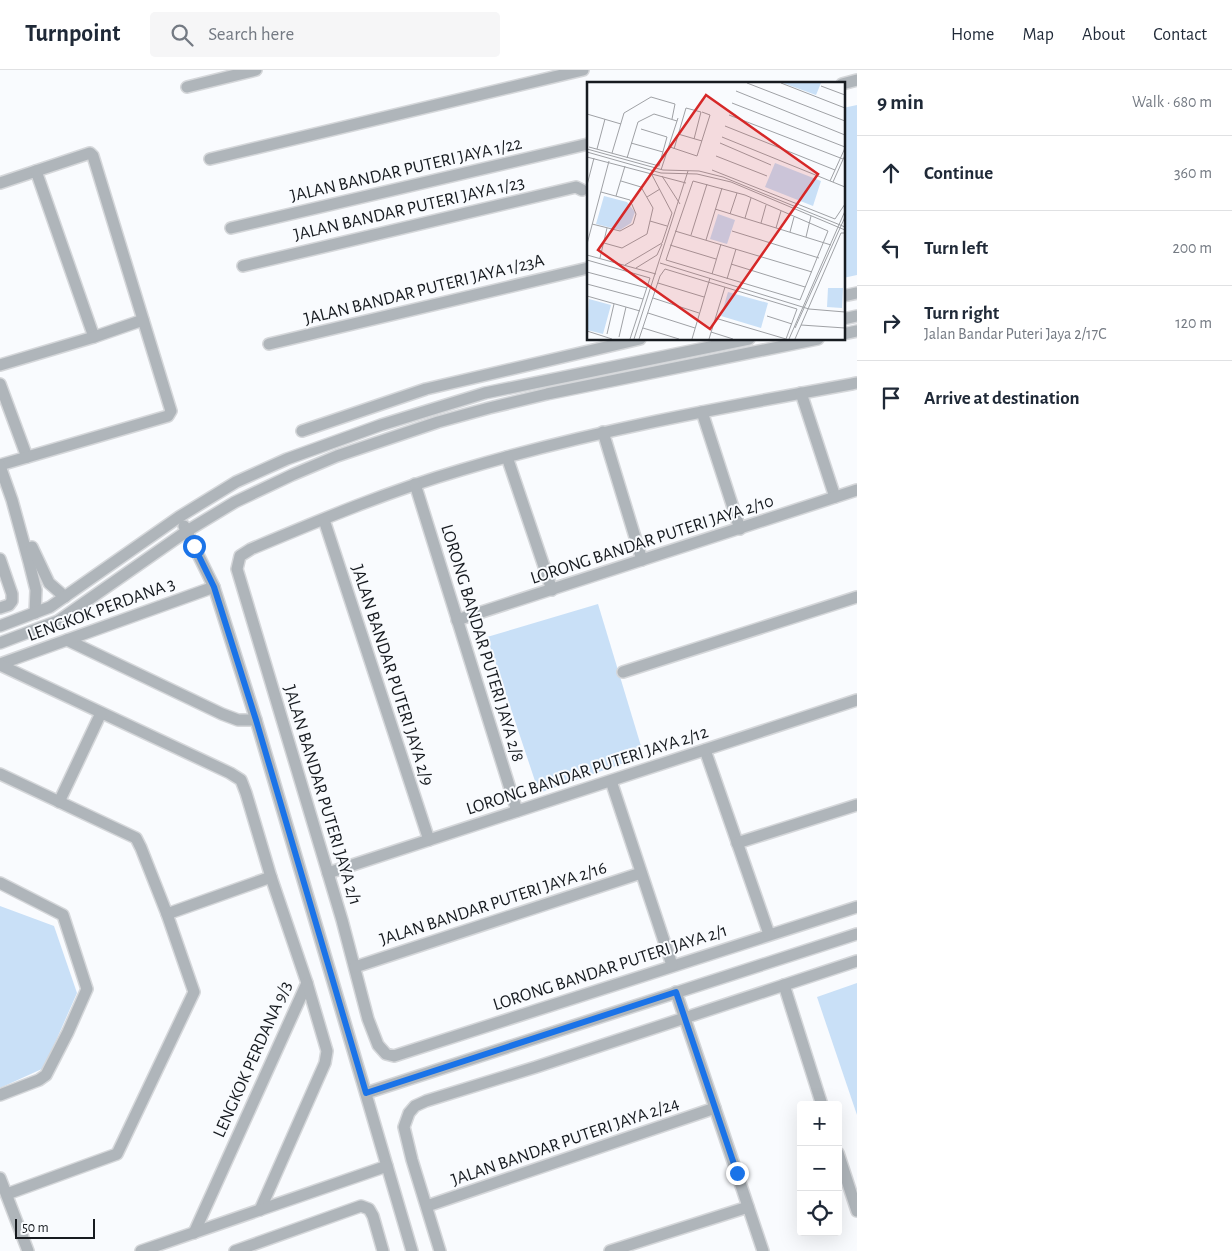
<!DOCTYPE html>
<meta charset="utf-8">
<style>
:root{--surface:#fff;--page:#f6f6f7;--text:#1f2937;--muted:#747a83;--line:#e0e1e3}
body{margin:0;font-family:"Alegreya Sans",sans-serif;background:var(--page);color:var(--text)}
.controls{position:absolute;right:15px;bottom:15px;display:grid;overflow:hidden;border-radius:5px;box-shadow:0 5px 20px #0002}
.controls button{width:45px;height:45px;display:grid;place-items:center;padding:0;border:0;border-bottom:1px solid var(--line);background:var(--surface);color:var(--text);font:25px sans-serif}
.scale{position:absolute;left:15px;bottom:12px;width:80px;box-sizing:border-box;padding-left:5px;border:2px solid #171b20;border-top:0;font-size:14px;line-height:18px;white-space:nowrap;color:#171b20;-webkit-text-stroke:4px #f9fbfe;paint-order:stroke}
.stop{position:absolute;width:15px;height:15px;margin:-11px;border:4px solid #1a73e8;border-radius:50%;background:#fff}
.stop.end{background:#1a73e8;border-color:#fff;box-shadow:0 1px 5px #0008}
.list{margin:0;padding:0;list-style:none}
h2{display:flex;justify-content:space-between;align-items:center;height:65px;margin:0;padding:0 20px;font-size:21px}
h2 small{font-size:16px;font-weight:400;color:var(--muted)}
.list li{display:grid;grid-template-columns:32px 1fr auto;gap:15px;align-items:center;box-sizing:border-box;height:75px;padding:0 20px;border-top:1px solid var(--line)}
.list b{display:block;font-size:19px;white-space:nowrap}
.list p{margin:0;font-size:16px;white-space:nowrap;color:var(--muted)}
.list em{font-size:16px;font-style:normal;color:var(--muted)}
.icon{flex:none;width:28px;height:28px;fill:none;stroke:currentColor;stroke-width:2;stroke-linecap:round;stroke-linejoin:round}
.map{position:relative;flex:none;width:857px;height:1181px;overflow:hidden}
header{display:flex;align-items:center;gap:30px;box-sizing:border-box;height:70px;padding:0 25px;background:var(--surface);border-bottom:1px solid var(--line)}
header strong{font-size:24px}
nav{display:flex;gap:28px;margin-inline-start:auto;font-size:18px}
.search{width:350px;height:45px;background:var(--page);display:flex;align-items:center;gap:12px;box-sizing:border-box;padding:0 18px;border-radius:5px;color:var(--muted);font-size:19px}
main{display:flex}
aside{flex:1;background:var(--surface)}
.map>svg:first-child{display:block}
</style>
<header>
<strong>Turnpoint</strong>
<div class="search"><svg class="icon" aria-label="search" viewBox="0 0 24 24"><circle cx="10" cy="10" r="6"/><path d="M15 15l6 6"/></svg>Search here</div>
<nav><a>Home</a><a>Map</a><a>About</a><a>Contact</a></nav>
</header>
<main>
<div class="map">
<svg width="857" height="1181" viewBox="0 0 857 1181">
<rect width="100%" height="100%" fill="#f9fbfe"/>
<g fill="#c9e0f7">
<path d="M857 35V205L843 208V38Z"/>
<path d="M598 534 644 686 539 723 487 567Z"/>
<path d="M0 836 54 856 77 923 44 998 0 1018Z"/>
<path d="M857 913V1045L817 927Z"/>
</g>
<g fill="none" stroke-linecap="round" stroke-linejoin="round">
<defs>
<g id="minor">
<path d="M842 14 857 10"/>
<path d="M187 17 256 0"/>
<path d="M210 89 583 0"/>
<path d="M0 113 36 101 94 267"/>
<path d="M231 158 588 74"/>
<path d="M243 196 576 117 582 120"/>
<path d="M843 226 857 223"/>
<path d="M843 249 857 246"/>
<path d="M843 264 857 261"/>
<path d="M269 274 588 198"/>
<path d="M0 295 94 267 143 250"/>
<path d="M857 313C724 337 590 361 461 400 389 421 320 450 251 479L240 486 237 499 342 850 368 949 378 975 386 984 394 986 857 837"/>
<path d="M0 314 27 387"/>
<path d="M801 323 835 427"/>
<path d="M702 342 740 459"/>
<path d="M302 361 426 319 640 269"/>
<path d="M603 362 642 490"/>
<path d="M507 387 552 520"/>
<path d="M0 395 168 346 171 341 93 86 90 83 36 101"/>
<path d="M0 396 12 430 29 492 36 520 35 543"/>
<path d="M415 414 517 741"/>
<path d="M324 450 429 770"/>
<path d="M184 456 214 517 256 650 412 1181"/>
<path d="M32 477 49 513 65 527"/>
<path d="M0 489 12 524V531L9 535 0 538"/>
<path d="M457 550 857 420"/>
<path d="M0 556 50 537 179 447 236 412 287 389 381 355 485 323 749 269"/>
<path d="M67 570 222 644 238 650H256"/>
<path d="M0 573 58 551 187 461 235 432 292 405 337 386 438 352 489 338 547 324 818 269"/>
<path d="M0 594 214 517"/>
<path d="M0 595 230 703 241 710 246 723 271 807 307 913 194 1163"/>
<path d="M623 602 857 527"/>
<path d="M705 680 769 864"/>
<path d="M0 704 136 768 141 778 167 844 194 922 117 1084 7 1124"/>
<path d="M611 711 672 895"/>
<path d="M59 732 101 643"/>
<path d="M737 773 857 735"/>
<path d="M328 803 857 630"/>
<path d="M0 813 63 845 87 919 68 962 46 1005 39 1010 0 1025"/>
<path d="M167 844 271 807"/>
<path d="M355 897 641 803"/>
<path d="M784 915 822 1035"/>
<path d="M676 922 763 1181"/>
<path d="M366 1023 857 864"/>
<path d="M838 1083 857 1141"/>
<path d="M0 1108 28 1181"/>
<path d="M427 1136 715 1038"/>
<path d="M260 1140 325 993 327 981 307 913"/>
<path d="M141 1181 387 1096"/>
<path d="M235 1181 361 1136 369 1139 373 1146 383 1181"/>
<path d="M440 1181 412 1090 404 1057 409 1043 415 1036 426 1031 536 997 857 891"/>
<path d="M610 1181 748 1137"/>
</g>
</defs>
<use href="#minor" stroke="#d5d7da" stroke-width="14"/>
<use href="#minor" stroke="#afb5ba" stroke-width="11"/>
</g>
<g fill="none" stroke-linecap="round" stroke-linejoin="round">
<path stroke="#1a73e8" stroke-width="6" d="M194 476 214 517 256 650 366 1023 676 922 737 1103"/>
</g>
<g text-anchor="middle" stroke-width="4" stroke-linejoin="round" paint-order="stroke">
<g font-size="18" fill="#171b20" stroke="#f9fbfe">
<text transform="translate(406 99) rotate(-13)" y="6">JALAN BANDAR PUTERI JAYA 1/22</text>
<text transform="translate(409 138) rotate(-13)" y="6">JALAN BANDAR PUTERI JAYA 1/23</text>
<text transform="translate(424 219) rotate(-14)" y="6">JALAN BANDAR PUTERI JAYA 1/23A</text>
<text transform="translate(652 469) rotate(-18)" y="6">LORONG BANDAR PUTERI JAYA 2/10</text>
<text transform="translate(101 539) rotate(-20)" y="6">LENGKOK PERDANA 3</text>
<text transform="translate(483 573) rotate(73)" y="6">LORONG BANDAR PUTERI JAYA 2/8</text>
<text transform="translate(393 605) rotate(72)" y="6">JALAN BANDAR PUTERI JAYA 2/9</text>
<text transform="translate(587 700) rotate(-18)" y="6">LORONG BANDAR PUTERI JAYA 2/12</text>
<text transform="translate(323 725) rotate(73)" y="6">JALAN BANDAR PUTERI JAYA 2/1</text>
<text transform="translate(493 833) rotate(-18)" y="6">JALAN BANDAR PUTERI JAYA 2/16</text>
<text transform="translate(610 897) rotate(-18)" y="6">LORONG BANDAR PUTERI JAYA 2/1</text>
<text transform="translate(252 989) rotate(-66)" y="6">LENGKOK PERDANA 9/3</text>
<text transform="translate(565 1071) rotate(-19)" y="6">JALAN BANDAR PUTERI JAYA 2/24</text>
</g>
</g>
<g transform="translate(587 12)">
<rect width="258" height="258" fill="#f9fbfe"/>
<path d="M196 1H234L229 13ZM188 81 234 99 226 124 178 105ZM17 114 40 120 48 130 44 141 33 148 9 142ZM131 132 148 138 140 162 123 157ZM241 206H256L255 226 240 225ZM141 210 181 221 174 246 134 234ZM2 217 24 223 16 252 0 248Z" fill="#c9e0f7"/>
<path fill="none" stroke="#9fa1a5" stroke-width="1" d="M160 1 258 39M194 1 258 26M234 4 258 13M149 9 258 53M145 21 258 65M0 32 34 42M142 33 256 77M138 44 248 88M91 52 115 59M135 55 258 105M44 61 76 70M133 61 184 83M2 65 72 84 80 55 54 47M83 65 110 74 123 33 115 30M0 67 76 88 112 89 136 95 258 145M10 67 18 37M87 67 99 26 114 30 107 57M0 70 74 91 110 92 144 100 258 148M25 71 37 31 64 15 88 22 85 37M129 74 180 94M0 75 99 101M40 76 51 40 67 32 90 39M74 88 91 36M125 88 248 137 258 122M75 94 93 122M106 99 158 113 241 149 213 218 79 178ZM243 99 258 66M246 100 258 73M0 103 7 76M29 114 38 84M60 115 73 107M128 127 244 163M143 132 150 111M158 136 164 116M63 139 80 144M174 141 179 123M5 142 33 149 46 142 49 132 43 118 14 110M189 146 194 129M88 149 225 190M145 149 232 176M203 150 207 135M104 153 120 102M219 155 224 134M119 158 135 106M17 161 35 166 60 152 66 126 54 105 34 99M0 162 22 79M83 163 129 177M0 173 69 192M13 176 20 146M0 178 63 196 43 257M73 181 222 227 258 230M144 182 218 205M38 183 75 161 85 131 64 91M49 186 70 173 75 162M0 190 60 206M125 192 134 162M140 197 149 167M71 201 117 215M0 202 56 217M0 214 53 229M66 216 112 231M61 231 108 246M180 234 205 242M128 236 199 257M214 243 258 246M56 246 92 257M208 246 258 135M0 249 25 257M124 250 146 257M20 252 27 222M32 255 39 225M47 257 101 89M52 257 73 194 78 187 210 227 199 257M105 257 123 196M122 257 138 205M202 257 258 129M208 257 254 151H258"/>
<path fill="#d62828" fill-opacity="0.15" stroke="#d62828" stroke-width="2.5" d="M119 13 231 92 123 247 11 168Z"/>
<rect width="258" height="258" fill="none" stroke="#171b20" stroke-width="2.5"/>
</g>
</svg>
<div class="controls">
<button>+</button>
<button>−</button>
<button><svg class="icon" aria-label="locate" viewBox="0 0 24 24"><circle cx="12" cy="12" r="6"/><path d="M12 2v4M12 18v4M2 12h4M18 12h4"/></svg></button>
</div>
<div class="scale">50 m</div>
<div class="stop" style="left:194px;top:476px"></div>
<div class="stop end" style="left:737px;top:1103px"></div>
</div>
<aside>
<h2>9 min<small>Walk · 680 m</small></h2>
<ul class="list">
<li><svg class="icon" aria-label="ahead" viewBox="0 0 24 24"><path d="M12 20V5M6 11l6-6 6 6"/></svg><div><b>Continue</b></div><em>360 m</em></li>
<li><svg class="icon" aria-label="left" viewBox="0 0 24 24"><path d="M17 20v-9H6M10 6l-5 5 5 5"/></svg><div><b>Turn left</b></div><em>200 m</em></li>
<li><svg class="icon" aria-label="right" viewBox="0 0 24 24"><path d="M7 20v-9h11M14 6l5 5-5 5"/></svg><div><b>Turn right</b><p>Jalan Bandar Puteri Jaya 2/17C</p></div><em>120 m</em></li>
<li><svg class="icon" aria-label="arrive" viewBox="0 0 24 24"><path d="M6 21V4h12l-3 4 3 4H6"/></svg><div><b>Arrive at destination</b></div></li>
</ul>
</aside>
</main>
